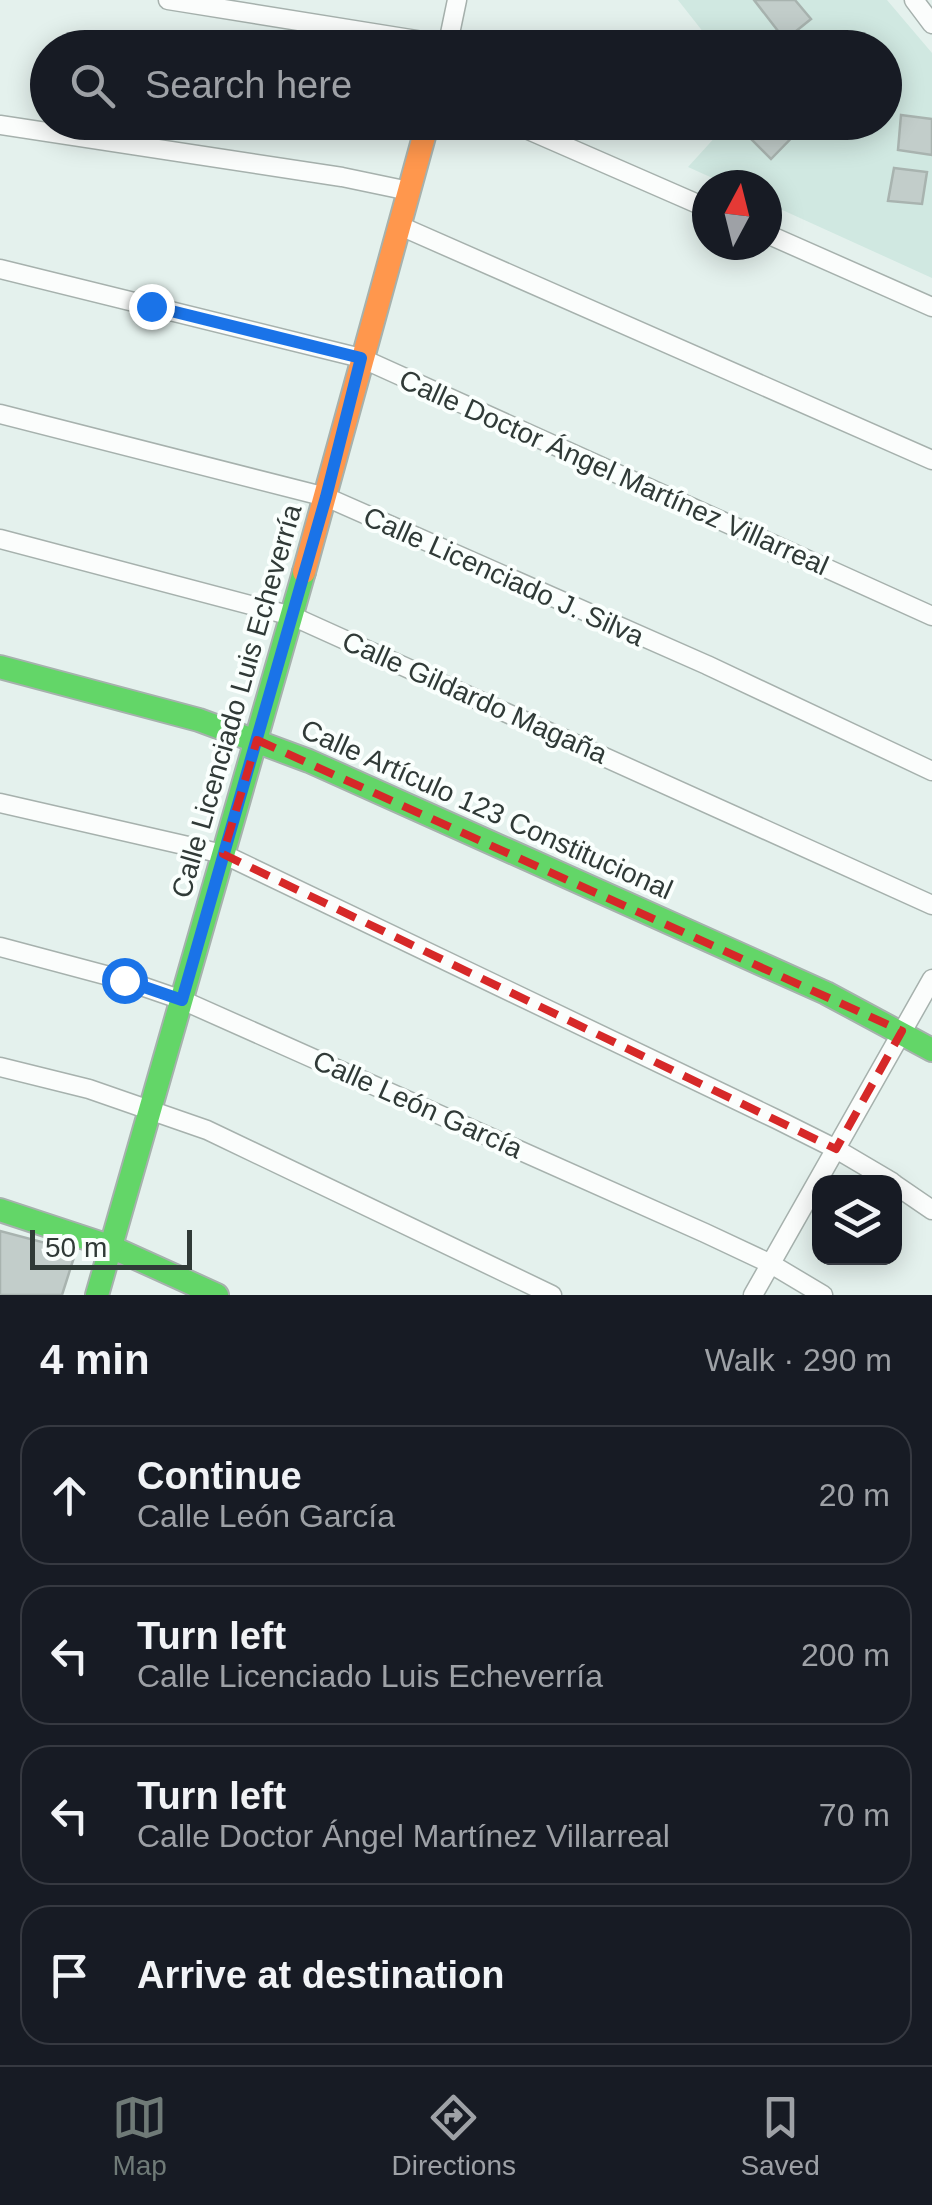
<!DOCTYPE html>
<meta charset="utf-8">
<style>
:root{--surface:#171b24;--page:#242831;--text:#f1f3f6;--muted:#9ea1a6;--line:#363941;--accent:#6f7a77}
body{margin:0;font-family:Arial,sans-serif;background:var(--page);color:var(--text)}
.controls{position:absolute;right:30px;bottom:30px;display:grid;overflow:hidden;border-radius:20px;box-shadow:0 5px 25px #0003}
.controls button{width:90px;height:90px;display:grid;place-items:center;padding:0;border:0;border-bottom:2px solid var(--line);background:var(--surface);color:var(--text);font:50px sans-serif}
.compass{position:absolute;left:692px;top:170px;width:90px;height:90px;border-radius:50%;background:var(--surface);box-shadow:0 5px 25px #0003;rotate:7deg}
.scale{position:absolute;left:30px;bottom:25px;width:162px;box-sizing:border-box;padding-left:10px;border:5px solid #303a37;border-top:0;font-size:28px;line-height:35px;white-space:nowrap;color:#303a37;-webkit-text-stroke:8px #fafffd;paint-order:stroke}
.stop{position:absolute;width:30px;height:30px;margin:-22px;border:8px solid #1a73e8;border-radius:50%;background:#fff}
.stop.end{background:#1a73e8;border-color:#fff;box-shadow:0 2px 10px #0008}
.list{margin:0;padding:0;list-style:none}
h2{display:flex;justify-content:space-between;align-items:center;height:130px;margin:0;padding:0 40px;font-size:42px}
h2 small{font-size:32px;font-weight:400;color:var(--muted)}
.list li{display:grid;grid-template-columns:65px 1fr auto;gap:30px;align-items:center;box-sizing:border-box;height:140px;margin:0 20px 20px;padding:0 20px;border:2px solid var(--line);border-radius:30px}
.list b{display:block;font-size:38px;white-space:nowrap}
.list p{margin:0;font-size:32px;white-space:nowrap;color:var(--muted)}
.list em{font-size:32px;font-style:normal;color:var(--muted)}
.icon{flex:none;width:55px;height:55px;fill:none;stroke:currentColor;stroke-width:2;stroke-linecap:round;stroke-linejoin:round}
.map{position:relative;flex:none;width:932px;height:1295px;overflow:hidden}
.search{position:absolute;background:var(--surface);box-shadow:0 5px 25px #0003;left:30px;right:30px;top:30px;height:110px;display:flex;align-items:center;gap:25px;box-sizing:border-box;padding:0 35px;border-radius:55px;color:var(--muted);font-size:38px}
.sheet{height:770px;background:var(--surface)}
nav{display:flex;justify-content:space-around;align-items:center;box-sizing:border-box;height:140px;border-top:2px solid var(--line);background:var(--surface);font-size:28px;color:var(--muted)}
nav a{display:grid;justify-items:center;gap:5px}
nav .on{color:var(--accent)}
.map>svg:first-child{display:block}
</style>
<div class="map">
<svg width="932" height="1295" viewBox="0 0 932 1295">
<rect width="100%" height="100%" fill="#e4f1ed"/>
<path fill="#d0e8e1" d="M678 0H887L932 53V278L767 203V185H728L688 167 728 123 884 122V48L715 47Z"/>
<g fill="#c2cdca" stroke="#a8b3af" stroke-width="2.5">
<path d="M754 0H795L811 19 785 40Z"/>
<path d="M901 115 932 119V155L898 150Z"/>
<path d="M748 122H807L771 159 742 130Z"/>
<path d="M894 168 927 172 922 204 888 201Z"/>
<path d="M0 1231 76 1251 62 1295H0Z"/>
</g>
<g fill="none" stroke-linecap="round" stroke-linejoin="round">
<defs>
<g id="street">
<path d="M168 0 448 45"/>
<path d="M914 0 932 24"/>
<path d="M447 48 457 0"/>
<path d="M510 122 707 208"/>
<path d="M0 125 342 177 409 191"/>
<path d="M398 225 932 460"/>
<path d="M767 234 932 307"/>
<path d="M0 269 361 358 932 616"/>
<path d="M0 414 326 497 707 665 932 771"/>
<path d="M0 539 292 616 932 905"/>
<path d="M0 803 223 854 776 1119 836 1149 892 1182"/>
<path d="M0 947 124 980 182 1000 705 1233 771 1264 823 1295"/>
<path d="M0 1067 89 1089 207 1130 552 1295"/>
<path d="M894 1184 932 1210"/>
<path d="M753 1295 932 979"/>
</g>
<g id="fast">
<path d="M0 667 199 720 309 761 826 993 932 1050"/>
<path d="M0 1210 109 1246 217 1295"/>
<path d="M97 1295 304 572"/>
</g>
<path id="slow" d="M304 572 428 122"/>
</defs>
<use href="#street" stroke="#a6b1ad" stroke-width="21"/>
<use href="#fast" stroke="#a6b1ad" stroke-width="26"/>
<use href="#slow" stroke="#a6b1ad" stroke-width="26"/>
<use href="#street" stroke="#fbfdfc" stroke-width="18"/>
<use href="#fast" stroke="#63d668" stroke-width="22"/>
<use href="#slow" stroke="#ff974d" stroke-width="22"/>
</g>
<g fill="none" stroke-linecap="round" stroke-linejoin="round">
<path stroke="#1a73e8" stroke-width="12" d="M124 980 182 1000 326 497 361 358 151 306"/>
</g>
<path fill="none" stroke="#d62828" stroke-width="8" stroke-dasharray="20 12" stroke-linejoin="round" d="M257 740 902 1031 836 1149 223 854Z"/>
<g text-anchor="middle" stroke-width="8" stroke-linejoin="round" paint-order="stroke">
<g font-size="28" fill="#303a37" stroke="#fafffd">
<text transform="translate(614 472) rotate(24)" y="10">Calle Doctor Ángel Martínez Villarreal</text>
<text transform="translate(504 576) rotate(24)" y="10">Calle Licenciado J. Silva</text>
<text transform="translate(475 697) rotate(24)" y="10">Calle Gildardo Magaña</text>
<text transform="translate(236 701) rotate(-74)" y="10">Calle Licenciado Luis Echeverría</text>
<text transform="translate(487 809) rotate(24)" y="10">Calle Artículo 123 Constitucional</text>
<text transform="translate(418 1104) rotate(24)" y="10">Calle León García</text>
</g>
</g>
</svg>
<div class="controls">
<button><svg class="icon" aria-label="layers" viewBox="0 0 24 24"><path d="M12 4l9 5-9 5-9-5zM3 14l9 5 9-5"/></svg></button>
</div>
<svg class="compass" viewBox="-18 -18 36 36"><path d="M0-13l5 13h-10z" fill="#e53935"/><path d="M0 13l5-13h-10z" fill="#9ea1a6"/></svg>
<div class="scale">50 m</div>
<div class="stop" style="left:124px;top:980px"></div>
<div class="stop end" style="left:151px;top:306px"></div>
<div class="search"><svg class="icon" aria-label="search" viewBox="0 0 24 24"><circle cx="10" cy="10" r="6"/><path d="M15 15l6 6"/></svg>Search here</div>
</div>
<section class="sheet">
<h2>4 min<small>Walk · 290 m</small></h2>
<ul class="list">
<li><svg class="icon" aria-label="ahead" viewBox="0 0 24 24"><path d="M12 20V5M6 11l6-6 6 6"/></svg><div><b>Continue</b><p>Calle León García</p></div><em>20 m</em></li>
<li><svg class="icon" aria-label="left" viewBox="0 0 24 24"><path d="M17 20v-9H6M10 6l-5 5 5 5"/></svg><div><b>Turn left</b><p>Calle Licenciado Luis Echeverría</p></div><em>200 m</em></li>
<li><svg class="icon" aria-label="left" viewBox="0 0 24 24"><path d="M17 20v-9H6M10 6l-5 5 5 5"/></svg><div><b>Turn left</b><p>Calle Doctor Ángel Martínez Villarreal</p></div><em>70 m</em></li>
<li><svg class="icon" aria-label="arrive" viewBox="0 0 24 24"><path d="M6 21V4h12l-3 4 3 4H6"/></svg><div><b>Arrive at destination</b></div></li>
</ul>
</section>
<nav>
<a class="on"><svg class="icon" aria-label="map" viewBox="0 0 24 24"><path d="M3 6l6-2 6 2 6-2v14l-6 2-6-2-6 2zM9 4v14M15 6v14"/></svg>Map</a>
<a><svg class="icon" aria-label="directions" viewBox="0 0 24 24"><path d="M12 3l9 9-9 9-9-9zM9 14v-3h6M13 9l2 2-2 2"/></svg>Directions</a>
<a><svg class="icon" aria-label="saved" viewBox="0 0 24 24"><path d="M7 4h10v16l-5-4-5 4z"/></svg>Saved</a>
</nav>
